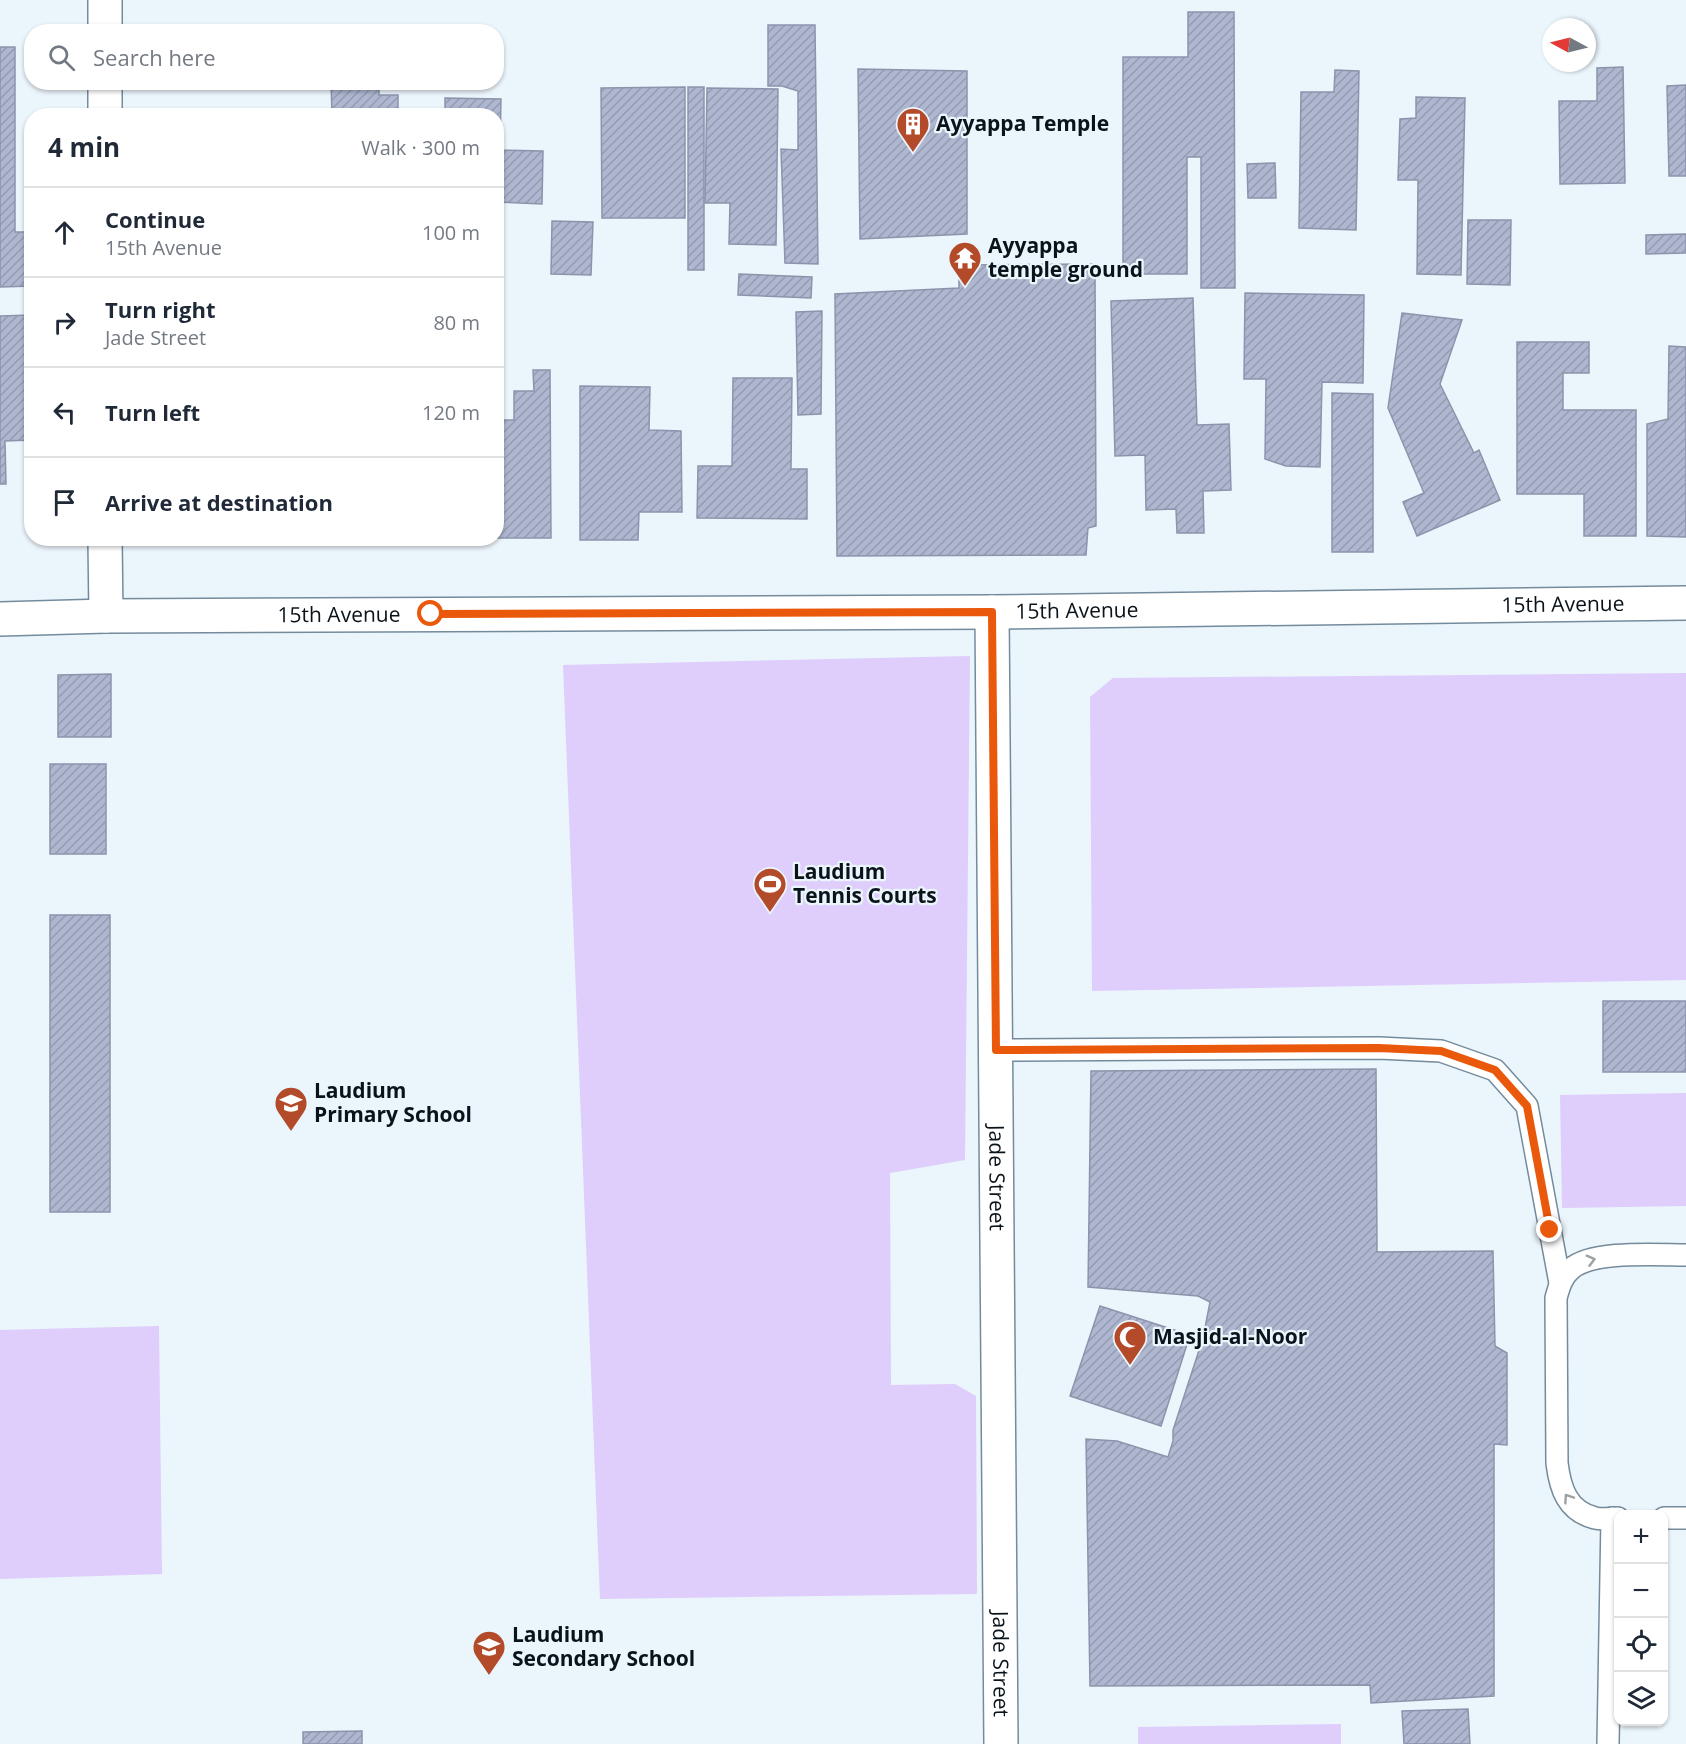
<!DOCTYPE html>
<meta charset="utf-8">
<style>
:root{--surface:#fff;--page:#f2f2f3;--text:#1f2937;--muted:#747a83;--line:#e0e1e3}
body{margin:0;font-family:"Open Sans",sans-serif;background:var(--page);color:var(--text)}
.controls{position:absolute;right:18px;bottom:18px;display:grid;overflow:hidden;border-radius:12px;box-shadow:0 2px 4px #0004}
.controls button{width:54px;height:54px;display:grid;place-items:center;padding:0;border:0;border-bottom:2px solid var(--line);background:var(--surface);color:var(--text);font:30px sans-serif}
.compass{position:absolute;left:1542px;top:18px;width:54px;height:54px;border-radius:50%;background:var(--surface);box-shadow:0 2px 4px #0004;rotate:277deg}
.stop{position:absolute;width:18px;height:18px;margin:-14px;border:4px solid #ea580c;border-radius:50%;background:#fff}
.stop.end{background:#ea580c;border-color:#fff;box-shadow:0 2px 6px #0008}
.list{margin:0;padding:0;list-style:none}
h2{display:flex;justify-content:space-between;align-items:center;height:78px;margin:0;padding:0 24px;font-size:26px}
h2 small{font-size:20px;font-weight:400;color:var(--muted)}
.list li{display:grid;grid-template-columns:39px 1fr auto;gap:18px;align-items:center;box-sizing:border-box;height:90px;padding:0 24px;border-top:2px solid var(--line)}
.list b{display:block;font-size:22px;white-space:nowrap}
.list p{margin:0;font-size:20px;white-space:nowrap;color:var(--muted)}
.list em{font-size:20px;font-style:normal;color:var(--muted)}
.icon{flex:none;width:33px;height:33px;fill:none;stroke:currentColor;stroke-width:2;stroke-linecap:round;stroke-linejoin:round}
.map{position:relative;flex:none;width:1686px;height:1744px;overflow:hidden}
.search{position:absolute;background:var(--surface);box-shadow:0 2px 4px #0004;left:24px;top:24px;width:480px;height:66px;display:flex;align-items:center;gap:15px;box-sizing:border-box;padding:0 21px;border-radius:24px;color:var(--muted);font-size:22px}
.panel{position:absolute;background:var(--surface);box-shadow:0 2px 4px #0004;left:24px;top:108px;width:480px;height:438px;border-radius:24px}
.map>svg:first-child{display:block}
</style>
<div class="map">
<svg width="1686" height="1744" viewBox="0 0 1686 1744">
<defs>
<pattern id="building-hatch" width="6" height="6" patternUnits="userSpaceOnUse" patternTransform="scale(1.5)"><rect width="6" height="6" fill="#aeb6d0"/><path d="M-1 1l2-2M0 6l6-6M5 7l2-2" fill="none" stroke="#949cb2"/></pattern>
</defs>
<rect width="100%" height="100%" fill="#ebf5fc"/>
<g fill="#dfcdfb">
<path d="M970 656 965 1160 890 1173 891 1385 955 1384 976 1396 977 1594 600 1599 563 665Z"/>
<path d="M1686 673V980L1092 991 1090 697 1113 678Z"/>
<path d="M1686 1093V1206L1562 1208 1560 1095Z"/>
<path d="M159 1326 162 1574 0 1579V1330Z"/>
<path d="M1341 1724V1744H1138V1727Z"/>
</g>
<g fill="url(#building-hatch)" stroke="#8c94ac" stroke-width="1.5">
<path d="M1188 12H1234L1235 288H1201V157H1187V274H1123V57H1188Z"/>
<path d="M768 25H815L818 264 785 263 781 149 798 150V91L782 86H768Z"/>
<path d="M0 47H15V232H32V286L0 287Z"/>
<path d="M1623 67 1625 183 1560 184 1559 101H1597V68Z"/>
<path d="M858 69 967 71V234L860 239Z"/>
<path d="M1335 70 1359 71 1356 230 1299 228 1301 92H1334Z"/>
<path d="M331 82H379V95H398V116H332Z"/>
<path d="M1686 85V176H1669L1667 86Z"/>
<path d="M685 87V218H602L601 88Z"/>
<rect x="688" y="87" width="16" height="183"/>
<path d="M707 88 778 89 776 245 729 244 730 203H705Z"/>
<path d="M1416 97 1465 98 1461 275 1417 274 1418 180H1398L1400 119 1416 118Z"/>
<path d="M445 98 501 99 500 150 543 151 542 204 496 202V116H445Z"/>
<path d="M1275 163 1276 198H1248L1247 164Z"/>
<path d="M1468 220H1511L1510 285 1467 284Z"/>
<path d="M552 221 593 222 591 275 551 274Z"/>
<path d="M1686 234V253L1646 254V235Z"/>
<path d="M1095 264 1096 526 1088 528 1086 555 837 556 835 294 959 288V265Z"/>
<path d="M739 274 812 277 811 298 738 295Z"/>
<path d="M1245 293 1364 295 1363 383 1322 382 1320 467 1286 466 1265 459 1266 379H1244Z"/>
<path d="M1193 298 1197 425 1229 424 1231 490 1203 491 1204 533H1177L1176 509 1146 510 1145 455 1115 456 1111 301Z"/>
<path d="M822 311 821 414 798 415 796 312Z"/>
<path d="M1402 313 1462 320 1440 384 1474 453 1479 450 1500 500 1417 536 1403 502 1424 493 1388 408Z"/>
<path d="M32 315V440L5 441 6 484H0V316Z"/>
<path d="M1517 342H1589V373H1563V410H1636V536H1584V494H1517Z"/>
<path d="M1669 346 1686 347V537L1647 536V424L1668 419Z"/>
<path d="M496 364H501V420H514V391H534L533 370H550L551 538H496Z"/>
<path d="M733 378H792L791 469H807V519L697 518 698 466H732Z"/>
<path d="M580 386 650 387 649 430 681 431 682 512H639L638 540H580Z"/>
<path d="M1332 393 1373 394V552H1332Z"/>
<path d="M179 538H263V543L179 545Z"/>
<path d="M111 674V737H58V675Z"/>
<rect x="50" y="764" width="56" height="90"/>
<rect x="50" y="915" width="60" height="297"/>
<rect x="1603" y="1001" width="83" height="71"/>
<path d="M1376 1069 1377 1252 1493 1251 1495 1346 1507 1353V1445L1494 1444V1696L1371 1703 1370 1685 1090 1686 1086 1439 1117 1441 1168 1457 1173 1441V1430L1203 1338 1210 1302 1198 1296 1088 1287 1091 1071Z"/>
<path d="M1100 1306 1190 1335 1161 1426 1070 1396Z"/>
<path d="M1468 1709 1470 1744H1404L1402 1711Z"/>
<path d="M362 1731V1744H303V1732Z"/>
</g>
<g fill="none" stroke-linecap="round" stroke-linejoin="round">
<defs>
<g id="lane">
<path d="M996 1050 1379 1048 1441 1051 1495 1070 1527 1106 1560 1283"/>
<path d="M1618 1518C1611 1518 1602 1520 1595 1518 1567 1511 1560 1488 1557 1463L1556 1298C1559 1287 1562 1276 1571 1269 1592 1250 1658 1255 1686 1255"/>
<path d="M1664 1518H1686"/>
<path d="M1608 1744 1612 1518"/>
</g>
<g id="street">
<path d="M105 0V32"/>
<path d="M105 82V116"/>
<path d="M105 538 106 616"/>
<path id="s1" d="M992 612 1001 1744"/>
<path id="s2" d="M0 619 106 616 992 612 1686 603"/>
</g>
</defs>
<use href="#lane" stroke="#748b9c" stroke-width="24"/>
<use href="#street" stroke="#748b9c" stroke-width="36"/>
<use href="#lane" stroke="#fff" stroke-width="21"/>
<use href="#street" stroke="#fff" stroke-width="33"/>
</g>
<defs><path id="oneway-chevron" d="M-2-3.5L2.5 0L-2 3.5" fill="none" stroke-width="1.6" stroke-linecap="round" stroke-linejoin="round" transform="scale(1.5)"/></defs>
<g stroke="#9da1a3">
<use href="#oneway-chevron" transform="translate(1591 1260) rotate(-15)"/>
<use href="#oneway-chevron" transform="translate(1568 1498) rotate(-124)"/>
</g>
<g fill="none" stroke-linecap="round" stroke-linejoin="round">
<path stroke="#ea580c" stroke-width="8" d="M431 614 992 612 996 1050 1379 1048 1441 1051 1495 1070 1527 1106 1550 1230"/>
</g>
<defs>
<symbol id="building-pin" viewBox="-11 -11 22 30"><path d="M0 17L-7.5 6A9.5 9.5 0 1 1 7.5 6Z" fill="#b34a29" stroke="#ebf5fc"/><path d="M-4-6H4V6H1V3H-1V6H-4ZM-2.5-4.3h1.7v1.8h-1.7ZM.8-4.3h1.7v1.8H.8ZM-2.5-1h1.7V.8h-1.7ZM.8-1h1.7V.8H.8Z" fill="#fff"/></symbol>
<symbol id="temple-pin" viewBox="-11 -11 22 30"><path d="M0 17L-7.5 6A9.5 9.5 0 1 1 7.5 6Z" fill="#b34a29" stroke="#ebf5fc"/><path d="M0-6L5-2H3V0L6.5 2.5H4V6H1.5V3h-3V6H-4V2.5H-6.5L-3 0V-2H-5Z" fill="#fff"/></symbol>
<symbol id="stadium-pin" viewBox="-11 -11 22 30"><path d="M0 17L-7.5 6A9.5 9.5 0 1 1 7.5 6Z" fill="#b34a29" stroke="#ebf5fc"/><path d="M0-5a6.5 5 0 1 0 0 10a6.5 5 0 1 0 0-10ZM-3.5-1.8h7v3.6h-7Z" fill="#fff"/></symbol>
<symbol id="school-pin" viewBox="-11 -11 22 30"><path d="M0 17L-7.5 6A9.5 9.5 0 1 1 7.5 6Z" fill="#b34a29" stroke="#ebf5fc"/><path d="M0-5L7-2L0 1L-7-2ZM-4 1L0 2.5L4 1V4Q0 6-4 4Z" fill="#fff"/></symbol>
<symbol id="mosque-pin" viewBox="-11 -11 22 30"><path d="M0 17L-7.5 6A9.5 9.5 0 1 1 7.5 6Z" fill="#b34a29" stroke="#ebf5fc"/><path d="M3.5-4.9A6 6 0 1 0 3.5 4.9A5 5 0 1 1 3.5-4.9Z" fill="#fff"/></symbol>
</defs>
<g fill-rule="evenodd">
<use href="#building-pin" x="894" y="105" width="38" height="52"/>
<use href="#temple-pin" x="946" y="239" width="38" height="52"/>
<use href="#stadium-pin" x="751" y="865" width="38" height="52"/>
<use href="#school-pin" x="272" y="1084" width="38" height="52"/>
<use href="#mosque-pin" x="1111" y="1318" width="38" height="52"/>
<use href="#school-pin" x="470" y="1628" width="38" height="52"/>
</g>
<g text-anchor="middle" stroke-width="4.5" stroke-linejoin="round" paint-order="stroke">
<g font-size="21" font-weight="bold" fill="#0a1319" stroke="#ebf5fc" text-anchor="start">
<text x="936" y="131">Ayyappa Temple</text>
<text x="988" y="253">Ayyappa<tspan x="988" dy="24">temple ground</tspan></text>
<text x="793" y="879">Laudium<tspan x="793" dy="24">Tennis Courts</tspan></text>
<text x="314" y="1098">Laudium<tspan x="314" dy="24">Primary School</tspan></text>
<text x="1153" y="1344">Masjid-al-Noor</text>
<text x="512" y="1642">Laudium<tspan x="512" dy="24">Secondary School</tspan></text>
</g>
<g font-size="21" fill="#0a1319" stroke="#ebf5fc">
<text dy="7" stroke="none"><textPath href="#s2" startOffset="1563">15th Avenue</textPath></text>
<text dy="7" stroke="none"><textPath href="#s2" startOffset="1077">15th Avenue</textPath></text>
<text dy="7" stroke="none"><textPath href="#s2" startOffset="339">15th Avenue</textPath></text>
<text dy="7" stroke="none"><textPath href="#s1" startOffset="566">Jade Street</textPath></text>
<text dy="7" stroke="none"><textPath href="#s1" startOffset="1052">Jade Street</textPath></text>
</g>
</g>
</svg>
<div class="controls">
<button>+</button>
<button>−</button>
<button><svg class="icon" aria-label="locate" viewBox="0 0 24 24"><circle cx="12" cy="12" r="6"/><path d="M12 2v4M12 18v4M2 12h4M18 12h4"/></svg></button>
<button><svg class="icon" aria-label="layers" viewBox="0 0 24 24"><path d="M12 4l9 5-9 5-9-5zM3 14l9 5 9-5"/></svg></button>
</div>
<svg class="compass" viewBox="-18 -18 36 36"><path d="M0-13l5 13h-10z" fill="#e53935"/><path d="M0 13l5-13h-10z" fill="#747a83"/></svg>
<div class="stop" style="left:431px;top:614px"></div>
<div class="stop end" style="left:1550px;top:1230px"></div>
<div class="search"><svg class="icon" aria-label="search" viewBox="0 0 24 24"><circle cx="10" cy="10" r="6"/><path d="M15 15l6 6"/></svg>Search here</div>
<section class="panel">
<h2>4 min<small>Walk · 300 m</small></h2>
<ul class="list">
<li><svg class="icon" aria-label="ahead" viewBox="0 0 24 24"><path d="M12 20V5M6 11l6-6 6 6"/></svg><div><b>Continue</b><p>15th Avenue</p></div><em>100 m</em></li>
<li><svg class="icon" aria-label="right" viewBox="0 0 24 24"><path d="M7 20v-9h11M14 6l5 5-5 5"/></svg><div><b>Turn right</b><p>Jade Street</p></div><em>80 m</em></li>
<li><svg class="icon" aria-label="left" viewBox="0 0 24 24"><path d="M17 20v-9H6M10 6l-5 5 5 5"/></svg><div><b>Turn left</b></div><em>120 m</em></li>
<li><svg class="icon" aria-label="arrive" viewBox="0 0 24 24"><path d="M6 21V4h12l-3 4 3 4H6"/></svg><div><b>Arrive at destination</b></div></li>
</ul>
</section>
</div>
